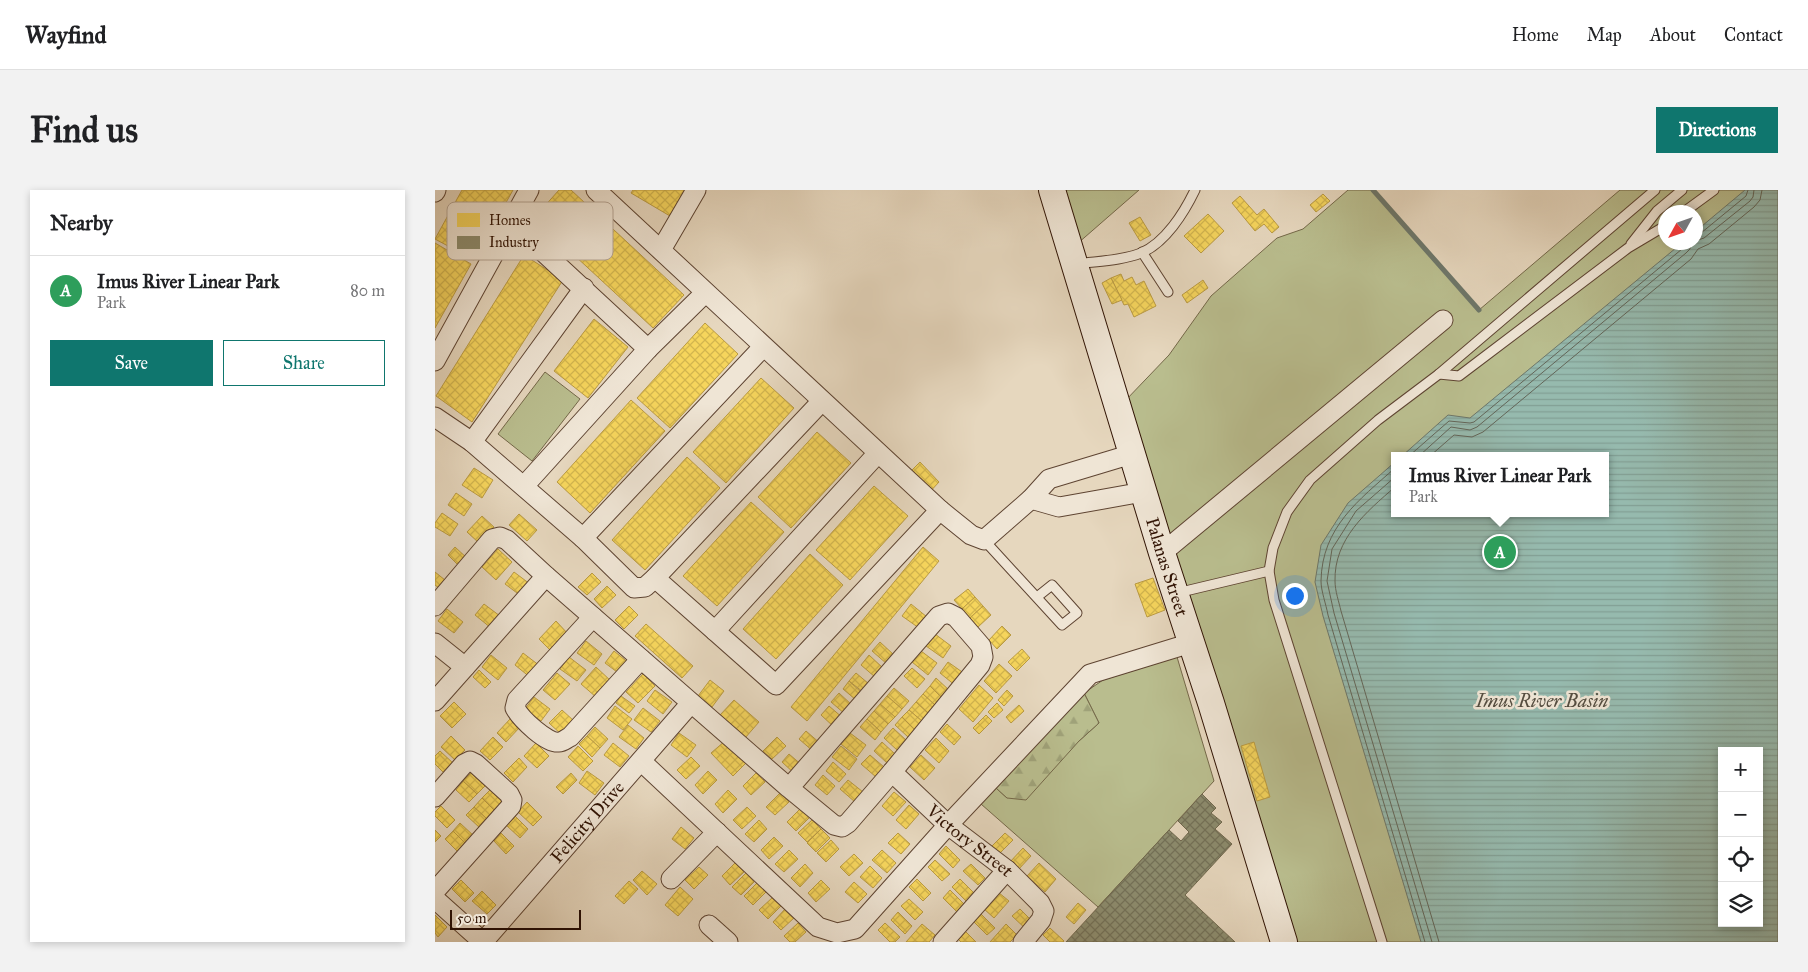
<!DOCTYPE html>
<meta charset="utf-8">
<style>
:root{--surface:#fff;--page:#f2f2f2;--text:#202124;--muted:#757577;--line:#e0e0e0;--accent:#0f766e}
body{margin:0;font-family:"IM FELL Great Primer",serif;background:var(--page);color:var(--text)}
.controls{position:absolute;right:15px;bottom:15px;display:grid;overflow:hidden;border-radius:0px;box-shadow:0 2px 8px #0003}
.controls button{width:45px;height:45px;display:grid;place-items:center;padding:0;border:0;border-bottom:1px solid var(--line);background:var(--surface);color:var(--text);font:25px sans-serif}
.compass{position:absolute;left:1223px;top:15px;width:45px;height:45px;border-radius:50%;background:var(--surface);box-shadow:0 2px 8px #0003;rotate:230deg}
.scale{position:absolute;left:15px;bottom:12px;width:131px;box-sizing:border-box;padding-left:5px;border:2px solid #301304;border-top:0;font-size:14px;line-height:18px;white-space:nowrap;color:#301304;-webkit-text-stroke:4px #efe5d5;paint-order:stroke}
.you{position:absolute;left:859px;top:405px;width:18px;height:18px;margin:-12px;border:4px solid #fff;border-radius:50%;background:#1a73e8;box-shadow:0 0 0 8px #1a73e833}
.badge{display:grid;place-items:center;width:32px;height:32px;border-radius:50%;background:var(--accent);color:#fff;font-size:16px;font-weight:700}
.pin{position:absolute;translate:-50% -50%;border:2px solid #fff;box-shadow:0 1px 5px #0006}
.popup{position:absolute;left:956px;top:262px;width:218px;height:65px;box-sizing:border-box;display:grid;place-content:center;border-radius:0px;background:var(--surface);filter:drop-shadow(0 1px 4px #0005);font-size:16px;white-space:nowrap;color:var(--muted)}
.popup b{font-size:19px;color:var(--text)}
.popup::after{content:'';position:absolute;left:50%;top:100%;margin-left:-10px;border:10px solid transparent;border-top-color:var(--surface)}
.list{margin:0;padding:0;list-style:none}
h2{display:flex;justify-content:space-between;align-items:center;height:65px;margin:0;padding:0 20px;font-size:21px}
h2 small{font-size:16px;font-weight:400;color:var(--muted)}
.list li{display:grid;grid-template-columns:32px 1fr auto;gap:15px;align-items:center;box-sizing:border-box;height:70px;padding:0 20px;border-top:1px solid var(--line)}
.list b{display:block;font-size:19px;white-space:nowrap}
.list p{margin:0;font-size:16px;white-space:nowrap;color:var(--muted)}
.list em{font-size:16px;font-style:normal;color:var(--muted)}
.actions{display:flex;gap:10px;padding:15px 20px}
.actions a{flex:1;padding:11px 0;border:1px solid var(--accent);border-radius:0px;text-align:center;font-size:18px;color:var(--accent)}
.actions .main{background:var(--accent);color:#fff}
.icon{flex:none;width:28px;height:28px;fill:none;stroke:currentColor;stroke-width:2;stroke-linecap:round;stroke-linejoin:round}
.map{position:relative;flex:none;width:1343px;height:752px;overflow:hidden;border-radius:0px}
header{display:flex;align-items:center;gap:30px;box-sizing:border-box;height:70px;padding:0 25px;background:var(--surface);border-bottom:1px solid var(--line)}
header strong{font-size:24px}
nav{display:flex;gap:28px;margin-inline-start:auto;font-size:18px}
.intro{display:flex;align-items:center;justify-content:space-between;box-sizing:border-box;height:120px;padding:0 30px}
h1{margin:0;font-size:35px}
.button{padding:12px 22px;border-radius:0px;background:var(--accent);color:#fff;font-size:18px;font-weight:700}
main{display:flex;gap:30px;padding:0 30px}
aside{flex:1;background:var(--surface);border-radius:0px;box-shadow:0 2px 8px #0003}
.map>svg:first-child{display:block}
</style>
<header>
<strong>Wayfind</strong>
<nav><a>Home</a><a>Map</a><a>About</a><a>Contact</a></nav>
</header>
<div class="intro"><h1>Find us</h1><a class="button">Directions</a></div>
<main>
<aside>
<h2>Nearby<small></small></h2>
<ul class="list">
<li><span class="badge" style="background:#2e9e5b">A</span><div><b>Imus River Linear Park</b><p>Park</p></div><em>80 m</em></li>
</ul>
<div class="actions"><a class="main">Save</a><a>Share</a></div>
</aside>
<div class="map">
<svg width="1343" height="752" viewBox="0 0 1343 752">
<defs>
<pattern id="forest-firs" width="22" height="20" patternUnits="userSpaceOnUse" patternTransform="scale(1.25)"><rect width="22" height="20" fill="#b9bd8e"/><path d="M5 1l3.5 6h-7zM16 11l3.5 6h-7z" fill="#9fa279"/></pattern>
<pattern id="water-rules" width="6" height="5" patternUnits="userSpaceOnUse" patternTransform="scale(1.25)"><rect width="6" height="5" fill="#96baae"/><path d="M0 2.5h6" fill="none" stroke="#829f94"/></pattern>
<pattern id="homes-cross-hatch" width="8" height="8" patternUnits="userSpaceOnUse" patternTransform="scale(1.25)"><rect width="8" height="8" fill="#f6d55c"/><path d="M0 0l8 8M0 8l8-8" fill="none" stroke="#d3b64e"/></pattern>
<pattern id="industry-cross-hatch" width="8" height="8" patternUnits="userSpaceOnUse" patternTransform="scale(1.25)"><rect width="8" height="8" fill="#8c8c6e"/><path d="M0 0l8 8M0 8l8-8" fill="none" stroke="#737158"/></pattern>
</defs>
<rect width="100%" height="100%" fill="#e6d7be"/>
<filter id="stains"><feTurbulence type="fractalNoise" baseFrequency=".004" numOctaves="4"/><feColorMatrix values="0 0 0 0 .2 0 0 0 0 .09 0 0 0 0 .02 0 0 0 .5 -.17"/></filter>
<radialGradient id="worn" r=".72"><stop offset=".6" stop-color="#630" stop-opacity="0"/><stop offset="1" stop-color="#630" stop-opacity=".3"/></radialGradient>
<g fill="#b9bd8e" stroke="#746849" fill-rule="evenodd">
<path d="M629 0H704L642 54Z"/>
<path d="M913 0H938L1044 120 1185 0H1343V752H860L689 212 734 165 776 106 842 48 868 39ZM1230 22H1260V52H1230ZM960 266H1170V323H960ZM1287 561H1324V733H1287Z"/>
<path d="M110 182 145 209 97 271 63 244Z"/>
<path d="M742 467 779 591 663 717 546 614 561 598 572 608 644 551 664 533 649 503 668 490Z"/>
</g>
<path fill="url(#forest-firs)" stroke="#746849" d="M649 503 664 533 644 551 591 610 572 608 561 598Z"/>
<path fill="url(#water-rules)" stroke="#6d776a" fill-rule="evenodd" d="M1310 0H1343V752H986L888 426 880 392 886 355 913 313 960 272V323H1170V266H967L1013 225 1035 228 1247 53 1260 52 1261 41ZM1287 561H1324V733H1287Z"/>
<g fill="url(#homes-cross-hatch)" stroke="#bb9b42">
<path d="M27 0H78L39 70 0 49Z"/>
<path d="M124 0H136L249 105 218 138 99 28Z"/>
<path d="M198 0H251L235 26 196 3Z"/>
<path d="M888 4 895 11 881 22 875 15Z"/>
<path d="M805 6 822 25 829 19 844 37 837 43 829 34 820 41 797 13Z"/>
<path d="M773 24 789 41 766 63 749 46Z"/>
<path d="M705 27 716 45 705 51 694 33Z"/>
<path d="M0 53 36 74 0 138Z"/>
<path d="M89 65 128 90 37 232 1 206Z"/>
<path d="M686 84 689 91 697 87 701 95 709 91 721 116 699 127 693 114 689 115 676 88Z"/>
<path d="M676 88 687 110 677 114 667 93Z"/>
<path d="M768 90 773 98 752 113 747 105Z"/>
<path d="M159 129 193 157 153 208 119 181Z"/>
<path d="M270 133 303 164 235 238 202 208Z"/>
<path d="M326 188 359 218 291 293 258 262Z"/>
<path d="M196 210 230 241 155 323 122 292Z"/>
<path d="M382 242 416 273 356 338 323 307Z"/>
<path d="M252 267 285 298 210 380 177 350Z"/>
<path d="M485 272 504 292 492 305 472 285Z"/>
<path d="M39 278 58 290 47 308 27 295Z"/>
<path d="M439 296 473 326 415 390 381 360Z"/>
<path d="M21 303 37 314 29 326 13 315Z"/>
<path d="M316 312 349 342 282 416 248 386Z"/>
<path d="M7 323 23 334 15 346 0 337V333Z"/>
<path d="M84 324 102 340 92 351 74 335Z"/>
<path d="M47 326 59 337 44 353 32 342Z"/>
<path d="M20 357 33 369 25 377 13 365Z"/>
<path d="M488 357 504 371 372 531 356 517Z"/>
<path d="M63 359 77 372 61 390 47 377Z"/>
<path d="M375 364 408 395 341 469 308 439Z"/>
<path d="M0 382 10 390 4 398 0 395Z"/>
<path d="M79 382 95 394 86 406 70 394Z"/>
<path d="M157 383 166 392 152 405 143 397Z"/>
<path d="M718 388 730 420 712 427 700 394Z"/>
<path d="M172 396 181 405 167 418 159 409Z"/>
<path d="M533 399 540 407 527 419 519 410Z"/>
<path d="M540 407 548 416 535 428 527 419Z"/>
<path d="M49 414 65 426 56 438 40 425Z"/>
<path d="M476 414 492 427 484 438 467 426Z"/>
<path d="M194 416 203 425 189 439 180 430Z"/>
<path d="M548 416 556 425 543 437 535 428Z"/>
<path d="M12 419 28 432 19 443 3 431Z"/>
<path d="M121 431 134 445 117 462 104 449Z"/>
<path d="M211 434 258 476 247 488 200 446Z"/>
<path d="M567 436 576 445 562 459 554 450Z"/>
<path d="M500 444 516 456 508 468 491 456Z"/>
<path d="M151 451 167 464 159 475 142 463Z"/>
<path d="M445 452 459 465 452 474 437 461Z"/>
<path d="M587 459 595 468 582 481 573 472Z"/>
<path d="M179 461 195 474 186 485 170 473Z"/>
<path d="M486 461 502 473 493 485 477 472Z"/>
<path d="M88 463 105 476 96 488 80 475Z"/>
<path d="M56 465 72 478 63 490 47 477Z"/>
<path d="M434 465 448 478 440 487 426 475Z"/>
<path d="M134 467 151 480 142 491 125 479Z"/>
<path d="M513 472 530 484 521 496 505 483Z"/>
<path d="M564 474 577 486 561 503 549 491Z"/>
<path d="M161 477 176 491 161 507 146 494Z"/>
<path d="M477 478 490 489 482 498 469 486Z"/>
<path d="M44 480 56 492 50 498 38 487Z"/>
<path d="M122 483 135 494 120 510 108 500Z"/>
<path d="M421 483 434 494 428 502 414 491Z"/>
<path d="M208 484 220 496 203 513 191 502Z"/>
<path d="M501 488 515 501 508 509 495 496Z"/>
<path d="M275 490 289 501 277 517 263 506Z"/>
<path d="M414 491 427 503 421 510 408 499Z"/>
<path d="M544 495 558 508 538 532 524 519Z"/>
<path d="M495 496 508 509 501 516 488 504Z"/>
<path d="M459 498 474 511 467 519 452 506Z"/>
<path d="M220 500 237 512 228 524 212 511Z"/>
<path d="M572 500 578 506 569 516 563 510Z"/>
<path d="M404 503 417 515 410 524 396 512Z"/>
<path d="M488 504 501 516 494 524 481 512Z"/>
<path d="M186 506 200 516 194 523 181 513Z"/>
<path d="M452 506 467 519 460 527 445 514Z"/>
<path d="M99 507 115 519 106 531 90 519Z"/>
<path d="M299 510 324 532 310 548 285 525Z"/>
<path d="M19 512 31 524 17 538 5 526Z"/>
<path d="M481 512 494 524 488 532 474 520Z"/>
<path d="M562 513 568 520 559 528 553 522Z"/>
<path d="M445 514 460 527 453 534 439 521Z"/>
<path d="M584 515 589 521 576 533 571 527Z"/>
<path d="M180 516 197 529 188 540 172 528Z"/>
<path d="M394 516 408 528 399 537 386 525Z"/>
<path d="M208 518 225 531 216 542 199 530Z"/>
<path d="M127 520 139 531 127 545 114 533Z"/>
<path d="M474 520 488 532 480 540 467 527Z"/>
<path d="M439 521 453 534 446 542 432 529Z"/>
<path d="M551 525 557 531 544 544 538 538Z"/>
<path d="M467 527 480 540 473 547 460 535Z"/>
<path d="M76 528 85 537 71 552 62 543Z"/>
<path d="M432 529 446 542 440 550 425 537Z"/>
<path d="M512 534 526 547 519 555 505 542Z"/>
<path d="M193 535 209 548 201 559 184 547Z"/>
<path d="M160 537 173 549 165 558 152 546Z"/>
<path d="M458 538 471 550 462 560 449 548Z"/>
<path d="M371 541 386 554 379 562 364 549Z"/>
<path d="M244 543 261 555 252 567 236 555Z"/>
<path d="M415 543 431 555 422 567 406 554Z"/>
<path d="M16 546 30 560 20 570 6 557Z"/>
<path d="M152 546 165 558 157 567 144 554Z"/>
<path d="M58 547 68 557 55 570 45 561Z"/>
<path d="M342 547 351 556 337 569 328 561Z"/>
<path d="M501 548 514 561 504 573 490 560Z"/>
<path d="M290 551 311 573 298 586 276 563Z"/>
<path d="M447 552 460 564 452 573 439 561Z"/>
<path d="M819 552 835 607 822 611 806 556Z"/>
<path d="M101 553 114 566 102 578 89 566Z"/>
<path d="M178 553 194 566 185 577 169 565Z"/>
<path d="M143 556 158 571 148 581 133 567Z"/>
<path d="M406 556 422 569 414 580 397 567Z"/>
<path d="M5 561 19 574 10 584 0 574V566Z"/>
<path d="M354 564 368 576 360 584 347 572Z"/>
<path d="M435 565 449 577 441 587 426 574Z"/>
<path d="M486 565 500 578 489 590 475 577Z"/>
<path d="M256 567 265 576 251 589 242 580Z"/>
<path d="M84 568 92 577 78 592 69 583Z"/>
<path d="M398 572 411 584 404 592 391 581Z"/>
<path d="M152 581 169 593 160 605 144 593Z"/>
<path d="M273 581 282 590 268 604 260 595Z"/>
<path d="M36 583 50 596 42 604 28 591Z"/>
<path d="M136 583 142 590 128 604 121 597Z"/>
<path d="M321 583 330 592 316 605 308 596Z"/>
<path d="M388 585 400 596 392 605 380 595Z"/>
<path d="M413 590 428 602 420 612 405 599Z"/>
<path d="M28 591 42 604 34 612 21 600Z"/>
<path d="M55 600 69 613 60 621 47 608Z"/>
<path d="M293 600 302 609 288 623 280 614Z"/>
<path d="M459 602 471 612 458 626 447 616Z"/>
<path d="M345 603 354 612 340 625 331 617Z"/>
<path d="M47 608 60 621 53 630 39 617Z"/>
<path d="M92 612 107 627 98 636 83 622Z"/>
<path d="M474 615 484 624 471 639 461 630Z"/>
<path d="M6 616 20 630 12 638 0 626V622Z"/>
<path d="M39 617 53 630 45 638 31 625Z"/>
<path d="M312 617 321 626 307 639 298 630Z"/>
<path d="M366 618 375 627 361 641 352 632Z"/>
<path d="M80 626 93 639 85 648 71 635Z"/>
<path d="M324 630 332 639 319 652 310 644Z"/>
<path d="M377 630 386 639 372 652 363 643Z"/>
<path d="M25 633 40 647 32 655 18 641Z"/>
<path d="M246 637 259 648 250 659 237 649Z"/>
<path d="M386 639 395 648 381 662 372 653Z"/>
<path d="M0 640 6 646 0 652Z"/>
<path d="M18 641 32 655 24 663 10 649Z"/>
<path d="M66 643 79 656 71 664 59 651Z"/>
<path d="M463 643 475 654 466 664 453 653Z"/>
<path d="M570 643 578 650 564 664 556 657Z"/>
<path d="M339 647 348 656 334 669 326 660Z"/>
<path d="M396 650 404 659 391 672 382 663Z"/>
<path d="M511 656 525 670 518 678 504 664Z"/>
<path d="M588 658 596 666 583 680 574 673Z"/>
<path d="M354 660 363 669 349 682 340 674Z"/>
<path d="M447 660 461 673 452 683 437 670Z"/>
<path d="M419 664 428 673 414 686 405 677Z"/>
<path d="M500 670 515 684 507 691 493 677Z"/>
<path d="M300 673 309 682 295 695 287 686Z"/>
<path d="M604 673 621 689 610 702 592 686Z"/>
<path d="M370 674 378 683 365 697 356 688Z"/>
<path d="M536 674 550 688 543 695 528 681Z"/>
<path d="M435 676 447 688 438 698 425 687Z"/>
<path d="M264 677 273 685 259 699 250 690Z"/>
<path d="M207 681 222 694 212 705 198 690Z"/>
<path d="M311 683 319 692 306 705 297 697Z"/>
<path d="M482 689 496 703 488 711 474 697Z"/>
<path d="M525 689 539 703 531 711 517 697Z"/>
<path d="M26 690 39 703 30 712 17 699Z"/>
<path d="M386 690 395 699 381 712 373 703Z"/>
<path d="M194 691 203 699 189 714 180 706Z"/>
<path d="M323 692 332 701 318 715 309 706Z"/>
<path d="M419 692 432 704 423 713 410 702Z"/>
<path d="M245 697 258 709 243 726 230 715Z"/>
<path d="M515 700 529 714 522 722 508 708Z"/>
<path d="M47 701 61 715 52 724 37 711Z"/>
<path d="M563 702 574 711 559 728 549 719Z"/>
<path d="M338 707 346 716 333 729 324 720Z"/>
<path d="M474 709 488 722 480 730 466 716Z"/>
<path d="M643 713 651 720 639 734 631 727Z"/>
<path d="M351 718 360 727 346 740 338 732Z"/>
<path d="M585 719 599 733 592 740 577 726Z"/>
<path d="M463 722 477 736 470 744 456 730Z"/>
<path d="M546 724 560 738 552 745 538 731Z"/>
<path d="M0 725 12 737 3 747 0 743Z"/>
<path d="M363 733 371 742 360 752H355L349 746Z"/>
<path d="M450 733 465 747 460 752H455L443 740Z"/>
<path d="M487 734 500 745 494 752H471Z"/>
<path d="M571 734 582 745 575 752H555Z"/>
<path d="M615 738 629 751 628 752H615L608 745Z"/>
<path d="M528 739 541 752H526L520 746Z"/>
</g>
<path fill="url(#industry-cross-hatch)" stroke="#70684e" d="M767 604 781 618 776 623 787 632 780 639 797 654 750 705 800 752H631L734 640 746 651 754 642 743 631Z"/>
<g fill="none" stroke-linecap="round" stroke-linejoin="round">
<g stroke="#636659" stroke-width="1">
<path d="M1260 45 1266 43 1311 6 1313 0"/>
<path d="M1260 51 1269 48 1315 11 1318 7 1319 0"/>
<path d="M974 266 1014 231 1035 233 1039 232 1247 59 1249 52"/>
<path d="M984 266 1016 237 1035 240 1042 237 1251 63 1255 59 1256 52"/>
<path d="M995 266 1019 245 1037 247 1048 242 1256 69 1263 59 1274 54 1319 17 1325 10 1327 0"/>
<path d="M960 278C924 310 887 337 886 391 886 401 891 414 893 425L990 752"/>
<path d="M960 287 921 321 897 359 892 391 899 423 997 752"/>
<path d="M960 297C931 322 899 349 900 391 900 401 904 412 906 421L1004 752"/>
</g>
<path stroke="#6d776a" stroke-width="5" d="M938 0 1044 120"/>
<defs>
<g id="service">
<path d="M1249 22 1279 0"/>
<path d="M1196 54 1222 21 1247 0"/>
<path d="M707 62 733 102"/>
<path d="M641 74C662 71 686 71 706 63 730 53 749 23 760 0"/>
<path d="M1004 184 1024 186 1193 58 1230 36"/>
<path d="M549 350 627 435 642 423 617 395 602 407"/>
<path d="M742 403 834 381"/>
<path d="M947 752 839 410 834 381 838 358 852 322 875 290 943 230 1004 184 1220 0"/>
</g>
<g id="minor">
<path d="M161 0 505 320 536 345 549 350 596 309 614 289 697 264"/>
<path d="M0 2 1 0"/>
<path d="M77 33 213 159"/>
<path d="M226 60 261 0"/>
<path d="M0 171 94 0"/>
<path d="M0 227 37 252 148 348 199 398 210 397 220 388 387 211"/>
<path d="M37 252 149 98"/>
<path d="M89 296 213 159 270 103"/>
<path d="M596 309 624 317 708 302"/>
<path d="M148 348 328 157"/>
<path d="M727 363 1008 130"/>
<path d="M220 388 341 495 505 320"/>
<path d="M0 416 57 349 65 347 72 350 111 386 354 598 399 635 407 637 413 633 457 582 545 475 548 467 546 456 521 427 513 423 504 426 354 598"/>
<path d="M158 427 82 510 80 518C86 529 112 554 124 552 128 552 132 548 135 547L206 469"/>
<path d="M280 441 443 263"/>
<path d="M0 453 30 477"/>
<path d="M0 511 111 386"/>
<path d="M206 571 383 737 402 743 420 739 513 635 655 484 756 453"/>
<path id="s1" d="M457 582 513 635 572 680 605 713 609 721 606 730 588 752"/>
<path d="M0 607 29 574 35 571 41 574 74 604 77 610 76 616 0 701"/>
<path d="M236 689 282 642"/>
<path d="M0 709 48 752"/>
<path d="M274 735 293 752"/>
<path id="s2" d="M48 752 256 513"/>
<path d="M508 752 572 680"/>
</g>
<g id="secondary">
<path id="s3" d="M617 0 727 363 776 513 849 752"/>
</g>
</defs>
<use href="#service" stroke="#5e4432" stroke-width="11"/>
<use href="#minor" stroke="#5e4432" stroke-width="21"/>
<use href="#secondary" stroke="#301304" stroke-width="28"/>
<use href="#service" stroke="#efe5d5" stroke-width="9"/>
<use href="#minor" stroke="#efe5d5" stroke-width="19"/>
<use href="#secondary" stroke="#efe5d5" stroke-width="26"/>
</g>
<g text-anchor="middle" stroke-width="5" stroke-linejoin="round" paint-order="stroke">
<g font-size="18" fill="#301304" stroke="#efe5d5">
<text dy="6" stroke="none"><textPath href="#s3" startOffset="394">Palanas Street</textPath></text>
<text dy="6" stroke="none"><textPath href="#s2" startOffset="159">Felicity Drive</textPath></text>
<text dy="6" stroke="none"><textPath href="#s1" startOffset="104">Victory Street</textPath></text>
</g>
<g font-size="19" font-style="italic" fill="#544d40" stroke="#efe5d5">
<text x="1107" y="517">Imus River Basin</text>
</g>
</g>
<rect x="12" y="12" width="166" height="58" rx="8" fill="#efe5d5" stroke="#b6a696" stroke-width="1"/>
<rect x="22" y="23" width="23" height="14" fill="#f6d55c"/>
<rect x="22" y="46" width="23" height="13" fill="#8c8c6e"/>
<g font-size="14" fill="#301304">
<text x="54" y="35">Homes</text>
<text x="54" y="57">Industry</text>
</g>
<rect width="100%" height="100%" filter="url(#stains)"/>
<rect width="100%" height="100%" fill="url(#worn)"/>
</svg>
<div class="controls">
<button>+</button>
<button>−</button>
<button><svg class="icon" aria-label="locate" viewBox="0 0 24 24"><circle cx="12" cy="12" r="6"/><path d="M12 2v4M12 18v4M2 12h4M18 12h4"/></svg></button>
<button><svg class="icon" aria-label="layers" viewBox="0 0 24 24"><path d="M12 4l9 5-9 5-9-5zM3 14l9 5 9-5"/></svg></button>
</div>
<svg class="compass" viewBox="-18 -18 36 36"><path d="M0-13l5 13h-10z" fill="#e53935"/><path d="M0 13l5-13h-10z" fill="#757577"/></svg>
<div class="scale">50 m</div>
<div class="you"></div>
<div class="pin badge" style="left:1065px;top:362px;background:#2e9e5b">A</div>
<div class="popup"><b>Imus River Linear Park</b>Park</div>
</div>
</main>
